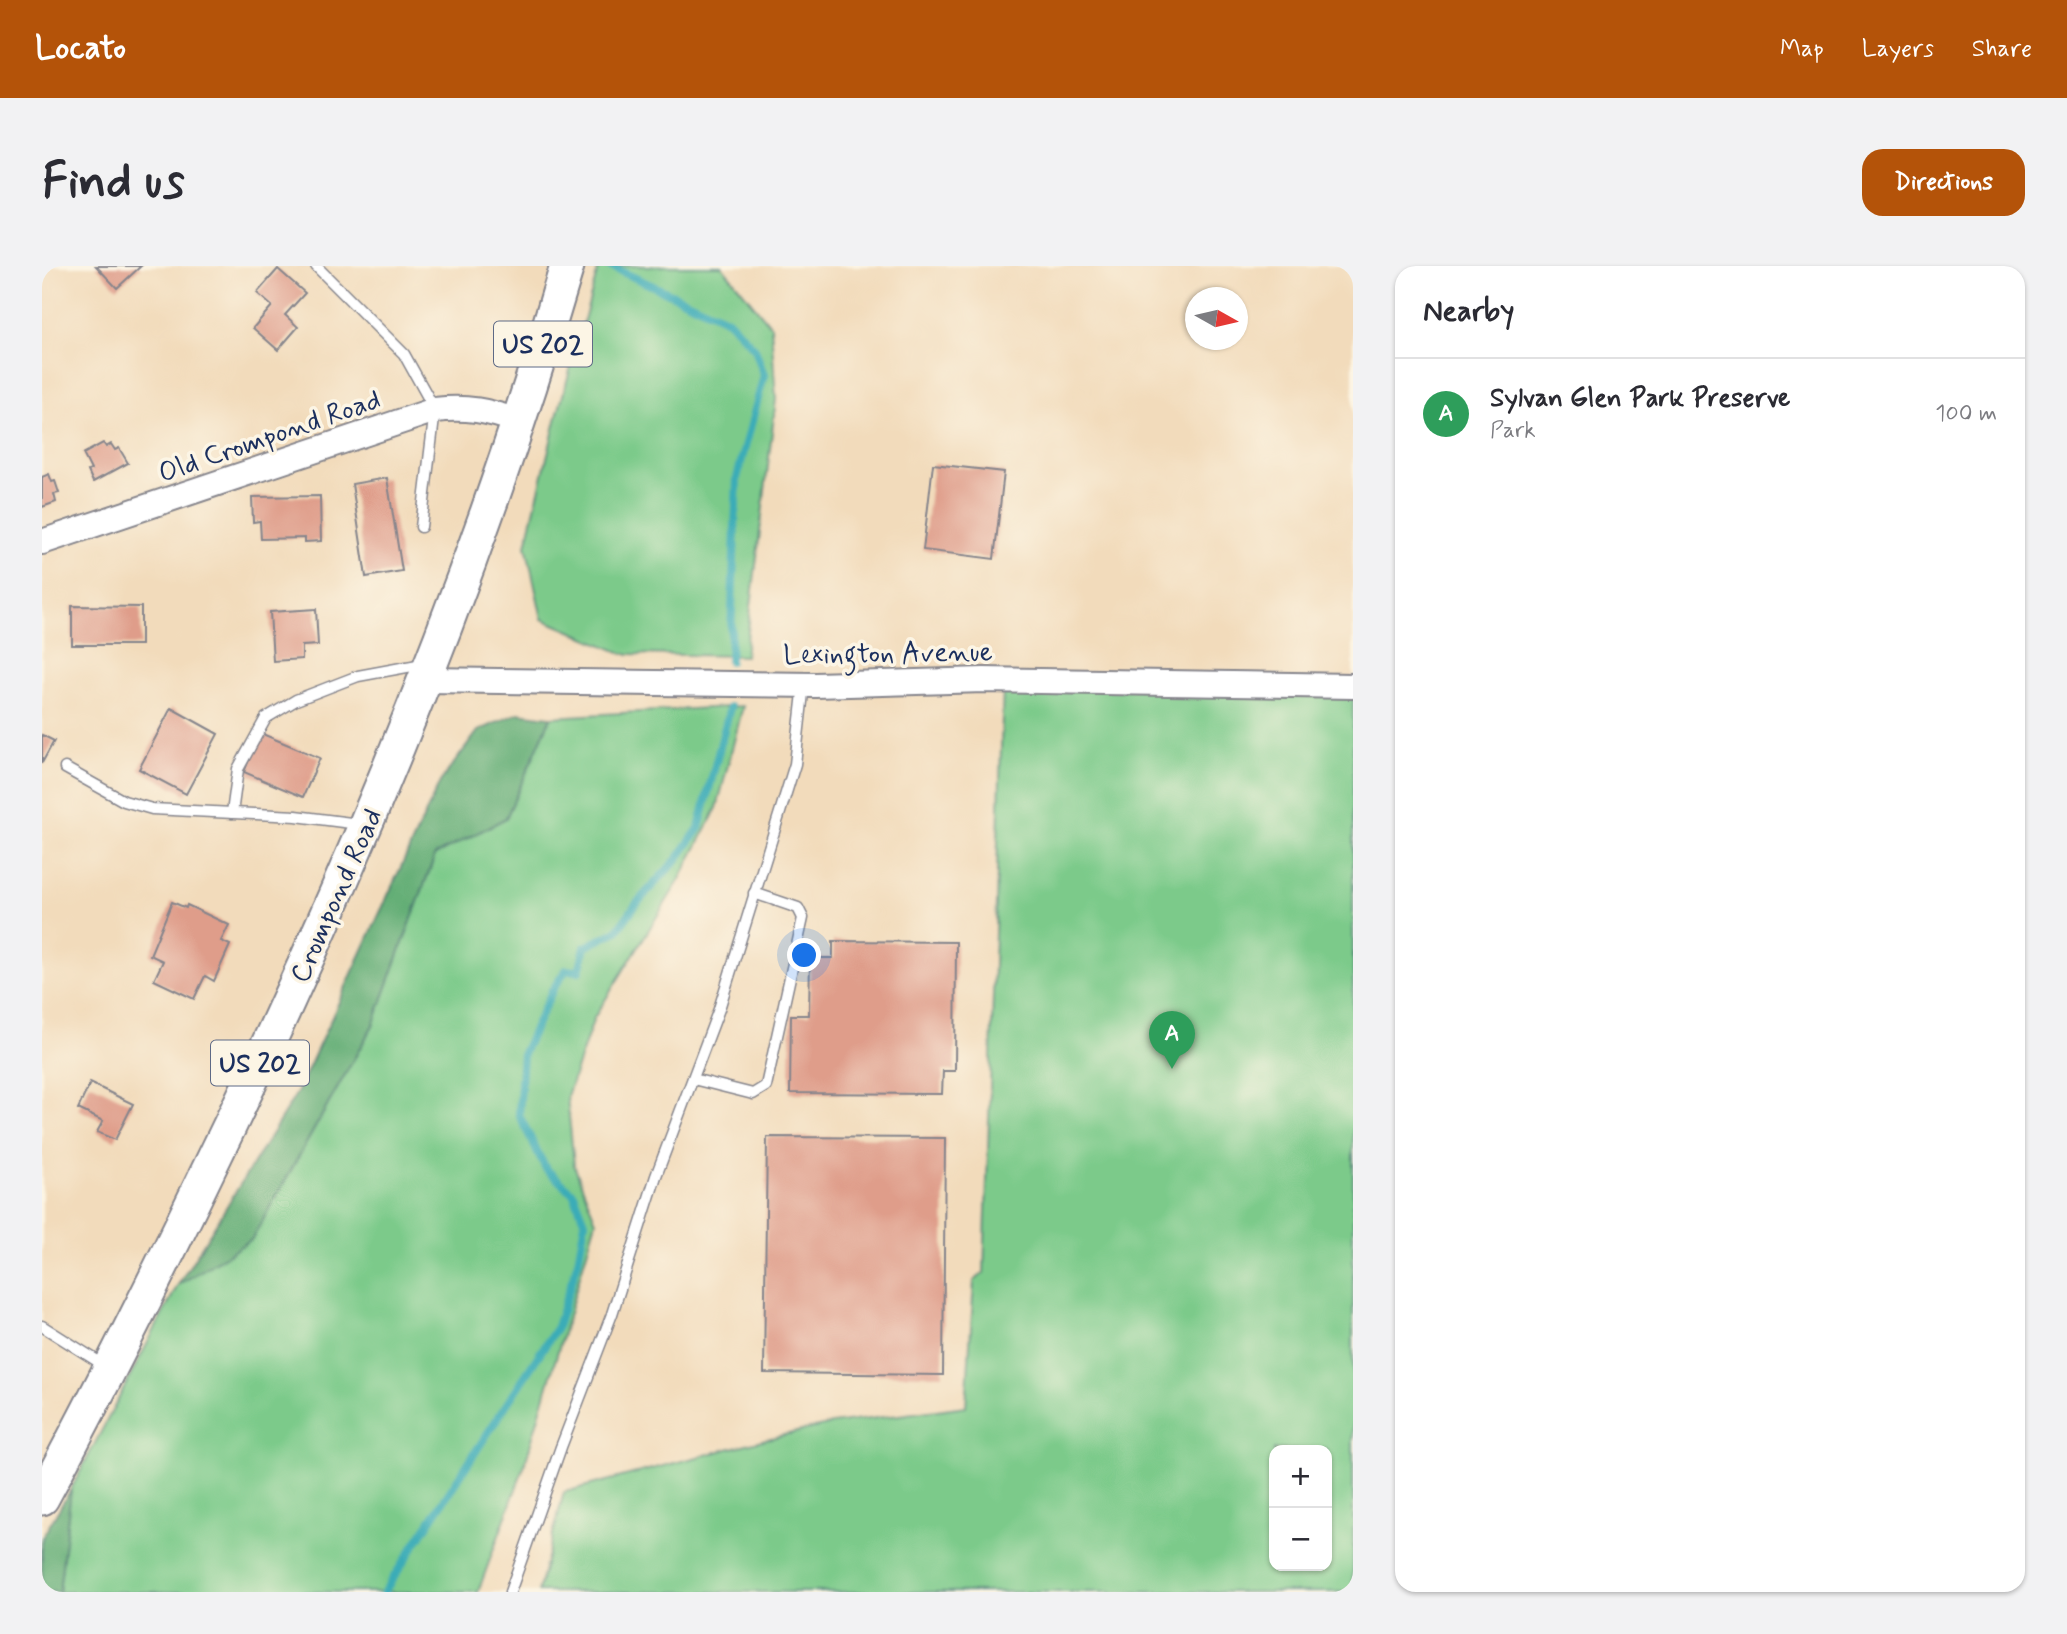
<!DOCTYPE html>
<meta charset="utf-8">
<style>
:root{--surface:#fff;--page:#f2f2f3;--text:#2b2b33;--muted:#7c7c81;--line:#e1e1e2;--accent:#b45309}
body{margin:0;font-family:Mynerve,sans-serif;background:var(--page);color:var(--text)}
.controls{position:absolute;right:21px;bottom:21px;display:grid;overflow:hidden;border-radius:14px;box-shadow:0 2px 5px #0004}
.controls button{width:63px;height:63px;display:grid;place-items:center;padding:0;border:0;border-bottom:2px solid var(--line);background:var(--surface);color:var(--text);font:35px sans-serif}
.compass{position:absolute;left:1143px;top:21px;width:63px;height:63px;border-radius:50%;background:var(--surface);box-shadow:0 2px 5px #0004;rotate:98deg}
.you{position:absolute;left:763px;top:690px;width:24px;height:24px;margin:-18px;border:5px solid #fff;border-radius:50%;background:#1a73e8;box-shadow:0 0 0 10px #1a73e833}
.badge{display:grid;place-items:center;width:46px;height:46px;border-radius:50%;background:var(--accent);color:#fff;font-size:23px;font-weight:700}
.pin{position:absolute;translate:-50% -58px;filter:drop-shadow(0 2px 4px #0008)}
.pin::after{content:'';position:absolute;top:37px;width:24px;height:21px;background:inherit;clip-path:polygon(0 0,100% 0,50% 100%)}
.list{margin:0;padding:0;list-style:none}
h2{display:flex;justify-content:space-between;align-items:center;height:91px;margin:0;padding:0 28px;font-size:30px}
h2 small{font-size:23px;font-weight:400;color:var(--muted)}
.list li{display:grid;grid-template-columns:46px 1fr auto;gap:21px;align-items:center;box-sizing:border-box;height:112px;padding:0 28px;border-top:2px solid var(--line)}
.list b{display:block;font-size:26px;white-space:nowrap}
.list p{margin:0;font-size:23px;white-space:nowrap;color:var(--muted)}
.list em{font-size:23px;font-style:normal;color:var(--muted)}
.map{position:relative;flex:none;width:1311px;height:1326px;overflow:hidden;border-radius:21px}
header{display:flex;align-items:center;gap:42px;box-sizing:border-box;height:98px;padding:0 35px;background:var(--accent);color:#fff}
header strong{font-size:33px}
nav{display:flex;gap:38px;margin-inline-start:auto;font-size:24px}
.intro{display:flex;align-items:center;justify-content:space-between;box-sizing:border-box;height:168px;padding:0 42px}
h1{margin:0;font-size:49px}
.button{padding:18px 32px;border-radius:21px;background:var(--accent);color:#fff;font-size:24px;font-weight:700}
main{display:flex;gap:42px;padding:0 42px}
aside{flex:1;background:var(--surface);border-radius:21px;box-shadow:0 2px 5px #0004}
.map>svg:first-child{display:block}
</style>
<header>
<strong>Locato</strong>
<nav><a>Map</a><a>Layers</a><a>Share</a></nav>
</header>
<div class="intro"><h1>Find us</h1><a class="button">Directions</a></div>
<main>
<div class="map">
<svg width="1311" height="1326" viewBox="0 0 1311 1326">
<rect width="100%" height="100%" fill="#fcf5e5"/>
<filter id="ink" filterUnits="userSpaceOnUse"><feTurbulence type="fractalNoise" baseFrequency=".0143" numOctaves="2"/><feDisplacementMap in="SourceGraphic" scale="14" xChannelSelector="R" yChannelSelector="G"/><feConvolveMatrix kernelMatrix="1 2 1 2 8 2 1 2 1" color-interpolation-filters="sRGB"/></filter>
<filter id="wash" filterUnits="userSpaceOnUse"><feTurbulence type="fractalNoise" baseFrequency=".00686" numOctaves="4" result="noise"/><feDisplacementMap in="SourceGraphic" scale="28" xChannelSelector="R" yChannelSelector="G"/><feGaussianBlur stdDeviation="1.57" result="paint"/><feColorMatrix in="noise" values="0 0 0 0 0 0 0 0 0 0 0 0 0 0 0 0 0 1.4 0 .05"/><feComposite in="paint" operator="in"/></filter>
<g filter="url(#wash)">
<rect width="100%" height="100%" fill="#f2dbbb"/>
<g fill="#7bca8a" stroke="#4b7c74" stroke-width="2" fill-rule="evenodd">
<path d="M557 0H680L729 60 734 133 703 390 582 388 500 353 484 279 514 154Z"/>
<path d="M961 420 1311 421V1326H496L522 1226 720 1174 790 1158 924 1140 932 1015 942 1007ZM1232 1184H1285V1300H1232Z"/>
<path d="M701 440 675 542 637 615 552 752 525 830 532 899 554 955 482 1201 436 1326H17L29 1223 136 1019 210 973 331 759 393 589 464 552 509 451Z"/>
</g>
<g fill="#64ae76" stroke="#406e6a" stroke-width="2">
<path d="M476 447 509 451 464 552 393 589 331 759 210 973 136 1019 256 825 398 516 436 465Z"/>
<path d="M29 1223 17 1326H0V1272Z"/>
</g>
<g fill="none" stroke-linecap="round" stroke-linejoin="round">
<g stroke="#3bacb7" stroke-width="8">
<path d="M567 0 686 54 713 83 722 109 695 212 688 395"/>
<path d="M342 1326 515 1061 536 995 543 956 532 928 504 903 477 849 481 787 511 723 524 704 537 705 543 681 575 665 594 638 636 592 657 562 688 441"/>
</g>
</g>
<g id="blocks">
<g fill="#df9d8a">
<path d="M54 0H99L75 22Z"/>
<path d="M236 3 263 27 243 49 256 61 236 84 211 62 230 40 215 27Z"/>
<path d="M61 177 64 181 69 178 73 184 77 182 86 197 51 216 46 205 49 204 41 188Z"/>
<path d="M891 198 962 206 952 293 881 284Z"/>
<path d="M7 208 10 216 13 215 17 227 12 228 14 236 0 241V211Z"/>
<path d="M345 212 360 305 324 311 310 218Z"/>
<path d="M278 230 279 275 263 276V272L219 273 218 255 211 256 210 231Z"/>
<path d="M30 340 99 341V379H30Z"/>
<path d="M274 343 276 379 260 380V393L231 395 228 346Z"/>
<path d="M129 442 176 468 144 528 97 503Z"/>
<path d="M218 467 278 492 261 531 202 506Z"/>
<path d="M0 469 12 475 0 497Z"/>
<path d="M130 636 144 642 145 639 187 659 179 675 188 679 172 715 163 710 152 733 112 714 121 695 108 689Z"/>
<path d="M791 675 914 676 913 805H901L900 828 748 827 749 749H767L768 692H791Z"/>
<path d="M48 817 91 838 73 874 55 866 61 855 36 843Z"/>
<path d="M725 871 903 872 901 1109 722 1107Z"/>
</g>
</g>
</g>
<g filter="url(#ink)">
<use href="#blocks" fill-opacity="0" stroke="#86858c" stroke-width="2"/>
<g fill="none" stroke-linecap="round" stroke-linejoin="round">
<defs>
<g id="service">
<path d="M274 0 362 88 393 144 379 261"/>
<path d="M23 502 82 535 110 543 254 550 317 558"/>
<path d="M190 547 196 503 224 452 254 434 316 410 381 398"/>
<path d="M651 813 711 828 724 820 761 652 756 642 712 627"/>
<path d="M0 1060 65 1101"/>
<path d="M468 1326 519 1181 570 1048 614 910 677 743 753 498 762 418"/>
</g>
<g id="tertiary">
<path d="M0 276 393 144C425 140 446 145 476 155"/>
<path d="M382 414 773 419 942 414 1311 420"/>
</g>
<path id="trunk" d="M0 1232C67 1109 128 984 188 859 321 581 439 295 525 0"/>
</defs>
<use href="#service" stroke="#86858c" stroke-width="13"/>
<use href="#tertiary" stroke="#86858c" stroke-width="28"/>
<use href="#trunk" stroke="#86858c" stroke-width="37"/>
<use href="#service" stroke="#fff" stroke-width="10"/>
<use href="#tertiary" stroke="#fff" stroke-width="24"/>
<use href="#trunk" stroke="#fff" stroke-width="33"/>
</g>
</g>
<g text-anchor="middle" stroke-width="7" stroke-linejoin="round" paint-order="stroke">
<g fill="#fcf5e5" stroke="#5e6a86" stroke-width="2">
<rect x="452" y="55.5" width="98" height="45" rx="5"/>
<rect x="169" y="774.5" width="98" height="45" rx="5"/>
</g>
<g font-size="26" font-weight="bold" fill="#1b2f5e">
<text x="501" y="87">US 202</text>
<text x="218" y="806">US 202</text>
</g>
<g font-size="28" fill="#1b2f5e" stroke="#fcf5e5">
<text transform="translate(227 169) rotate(-19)" y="10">Old Crompond Road</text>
<text transform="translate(846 386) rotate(-1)" y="10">Lexington Avenue</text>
<text transform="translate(293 629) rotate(-66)" y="10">Crompond Road</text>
</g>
</g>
</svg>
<div class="controls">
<button>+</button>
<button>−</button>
</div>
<svg class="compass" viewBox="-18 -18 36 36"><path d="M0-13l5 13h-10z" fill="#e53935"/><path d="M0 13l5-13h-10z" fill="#7c7c81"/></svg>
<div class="you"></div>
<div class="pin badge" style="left:1130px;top:803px;background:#2e9e5b">A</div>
</div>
<aside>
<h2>Nearby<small></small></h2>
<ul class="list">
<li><span class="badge" style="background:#2e9e5b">A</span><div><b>Sylvan Glen Park Preserve</b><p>Park</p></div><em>100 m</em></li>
</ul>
</aside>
</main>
